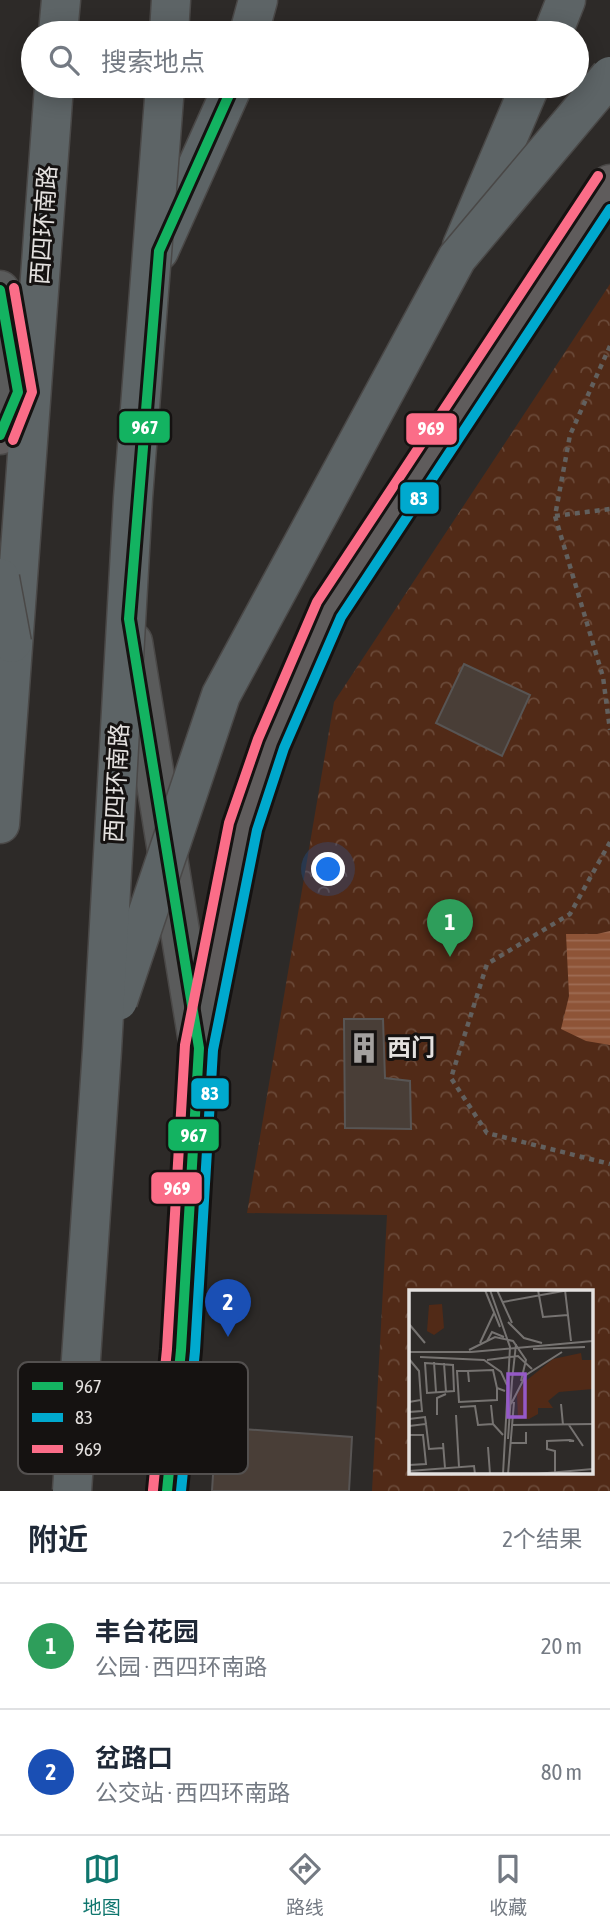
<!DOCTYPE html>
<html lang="zh">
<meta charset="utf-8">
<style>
:root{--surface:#fff;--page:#f6f6f7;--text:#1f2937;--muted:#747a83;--line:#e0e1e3;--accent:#0f766e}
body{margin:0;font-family:"Asap Condensed","Noto Sans SC",sans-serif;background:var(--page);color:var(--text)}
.you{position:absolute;left:329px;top:870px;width:24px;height:24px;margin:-18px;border:5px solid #fff;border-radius:50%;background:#1a73e8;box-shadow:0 0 0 10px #1a73e833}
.badge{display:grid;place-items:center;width:46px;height:46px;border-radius:50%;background:var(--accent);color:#fff;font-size:23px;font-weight:700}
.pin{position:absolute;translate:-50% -58px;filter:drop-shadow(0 2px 4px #0008)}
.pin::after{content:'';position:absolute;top:37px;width:24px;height:21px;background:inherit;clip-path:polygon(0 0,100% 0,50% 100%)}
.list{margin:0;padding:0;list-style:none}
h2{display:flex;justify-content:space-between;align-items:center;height:91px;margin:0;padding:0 28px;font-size:30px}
h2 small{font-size:23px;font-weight:400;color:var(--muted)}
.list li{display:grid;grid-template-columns:46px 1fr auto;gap:21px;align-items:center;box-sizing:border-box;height:126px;padding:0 28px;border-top:2px solid var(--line)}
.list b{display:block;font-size:26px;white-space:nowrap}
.list p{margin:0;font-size:23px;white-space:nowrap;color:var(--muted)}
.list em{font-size:23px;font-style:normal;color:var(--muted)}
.icon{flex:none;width:38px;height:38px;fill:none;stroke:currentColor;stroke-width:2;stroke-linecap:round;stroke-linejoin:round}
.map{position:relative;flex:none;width:610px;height:1491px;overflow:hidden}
.search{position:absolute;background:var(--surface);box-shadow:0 4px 18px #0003;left:21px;right:21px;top:21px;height:77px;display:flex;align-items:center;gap:18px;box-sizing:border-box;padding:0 24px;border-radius:38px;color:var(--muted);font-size:26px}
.sheet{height:343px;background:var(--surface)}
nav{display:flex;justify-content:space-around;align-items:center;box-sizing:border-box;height:98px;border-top:2px solid var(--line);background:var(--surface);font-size:19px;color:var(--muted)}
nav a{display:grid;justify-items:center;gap:4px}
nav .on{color:var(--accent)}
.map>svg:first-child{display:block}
</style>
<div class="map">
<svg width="610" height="1491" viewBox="0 0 610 1491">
<defs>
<pattern id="park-crowns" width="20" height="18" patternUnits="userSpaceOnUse" patternTransform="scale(1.75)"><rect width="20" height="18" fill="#512a17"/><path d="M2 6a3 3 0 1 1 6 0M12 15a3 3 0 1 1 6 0" fill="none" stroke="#6a4938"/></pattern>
<pattern id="water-rules" width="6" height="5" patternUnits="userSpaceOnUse" patternTransform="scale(1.75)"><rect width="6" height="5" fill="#8e5437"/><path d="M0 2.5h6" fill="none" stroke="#9e6c54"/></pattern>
</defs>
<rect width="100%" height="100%" fill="#2d2a28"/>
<path fill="url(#park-crowns)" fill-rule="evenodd" d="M610 284V1491H372L387 1215 247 1213 334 702ZM410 1292H591V1472H410Z"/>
<path fill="url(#water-rules)" d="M610 931V1045L586 1041 561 1029 569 996 566 934H597Z"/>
<g fill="#493e37" stroke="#585554" stroke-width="2">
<path d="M464 664 530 695 502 756 436 723Z"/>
<path d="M344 1019H383L385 1078 410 1081 411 1129 345 1128Z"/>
<path d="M216 1427 352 1437 349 1491H212Z"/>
</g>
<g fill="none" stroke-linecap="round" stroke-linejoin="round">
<defs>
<g id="tertiary">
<path d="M0 435 18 392"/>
<path d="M167 1491 181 1350 199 1048 243 826 271 743 329 610 610 184"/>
</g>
<g id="secondary">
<path d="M0 290 18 392 17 419"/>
<path d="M133 642 199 1048"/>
</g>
<g id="trunk">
<path d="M58 33 61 0"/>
<path d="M169 33 171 0"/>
<path d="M249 33 258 0"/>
<path d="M553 33 566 0"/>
<path d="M462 246 530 86"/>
<path d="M159 251 233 86"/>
<path d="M0 824 54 86"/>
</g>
</defs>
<use href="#tertiary" stroke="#4a4847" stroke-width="41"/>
<use href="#secondary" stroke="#4a4847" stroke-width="41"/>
<use href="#trunk" stroke="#4a4847" stroke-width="41"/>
<g stroke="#62605e" stroke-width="4.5" stroke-dasharray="5 5" stroke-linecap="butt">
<path d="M610 346 570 435 555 516 603 677 610 730"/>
<path d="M555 516 610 509"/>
<path d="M610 842 570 914 487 964 451 1078 487 1133 610 1164"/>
</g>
<use href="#tertiary" stroke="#5f5c5c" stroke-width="38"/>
<use href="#secondary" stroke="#5a5b5b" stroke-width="38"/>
<use href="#trunk" stroke="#5d6466" stroke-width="38"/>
<defs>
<g id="trunk-bridge">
<path d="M0 578 12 643"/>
<path d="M118 1001 221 695 457 258 610 76"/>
<path d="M72 1491 102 1050 133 498 165 86"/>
</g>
</defs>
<use href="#trunk-bridge" stroke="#4a4847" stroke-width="41" stroke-linecap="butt"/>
<use href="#trunk-bridge" stroke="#5d6466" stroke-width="38"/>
<defs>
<g id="bus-1">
<path d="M0 290 18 392 0 435"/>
<path d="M167 1491 181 1350 199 1048 129 619 159 251 233 86"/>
</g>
<path id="bus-2" d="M181 1491 195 1351 213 1050 257 830 284 748 341 617 610 209"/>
<g id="bus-3">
<path d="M13 440 32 392 14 288"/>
<path d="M153 1490 167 1349 185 1045 229 823 258 739 317 602 598 176"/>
</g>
</defs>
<use href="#bus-1" stroke="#151211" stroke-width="16"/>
<use href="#bus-2" stroke="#151211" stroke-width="16"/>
<use href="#bus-3" stroke="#151211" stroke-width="16"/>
<use href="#bus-1" stroke="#13b361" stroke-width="10"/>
<use href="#bus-2" stroke="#00a9ce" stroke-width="10"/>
<use href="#bus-3" stroke="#fb6d88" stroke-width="10"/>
</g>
<defs>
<symbol id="building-bare" viewBox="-9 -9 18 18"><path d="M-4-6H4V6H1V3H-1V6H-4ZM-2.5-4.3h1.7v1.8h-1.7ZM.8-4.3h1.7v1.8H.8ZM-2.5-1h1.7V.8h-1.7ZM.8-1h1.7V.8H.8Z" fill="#a4a19f" stroke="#151211" stroke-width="2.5" paint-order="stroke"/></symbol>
</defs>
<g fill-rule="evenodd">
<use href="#building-bare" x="342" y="1026" width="44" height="44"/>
</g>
<g text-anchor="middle" stroke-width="6" stroke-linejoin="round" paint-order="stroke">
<g font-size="24" fill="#e4e1df" stroke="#151211">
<text transform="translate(44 225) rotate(-86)" y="8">西四环南路</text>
<text transform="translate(117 783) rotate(-87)" y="8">西四环南路</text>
</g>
<g font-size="24" font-weight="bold" fill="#e4e1df" stroke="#151211" text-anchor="start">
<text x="387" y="1056">西门</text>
</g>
</g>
<g transform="translate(409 1290)">
<rect width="184" height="184" fill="#2d2a28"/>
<path d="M172 63 173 70H183L184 99 150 102 139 111 144 118H129V124L120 129H109L108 104 118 90 144 69Z" fill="#512a17"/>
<path d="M33 14 35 38 25 45 18 41 20 15Z" fill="#512a17"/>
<path fill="none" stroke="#767371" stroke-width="2" d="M76 0 91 37M81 0 101 57 94 184M88 0 103 33M129 0 134 27 159 25M156 0 162 51M94 12 160 0M99 32 115 48 133 53M0 34 16 53M78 51 83 42 95 47M71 53 85 23M124 59 176 57M60 60 86 47 104 51 117 70 112 91M0 62H62L184 51M11 67 75 70 92 82 98 95M0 69 10 81 12 110 0 112M78 70 109 66 123 79M25 72 27 102M16 73 44 75 45 101 18 103ZM35 73 37 102M59 81H48L50 112 88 110V98M103 91 107 54M60 92 59 81 84 80 88 98 96 101M102 114 117 85 153 62M152 114 154 135M82 115 84 134 94 145M51 117 66 116 69 135 84 134M0 122 13 121 12 110M28 125V108L37 104M47 125 50 177M0 129 16 127 17 134 0 136M17 134 20 159 34 158M103 135 184 134M160 135 174 156M0 145H14L17 174 0 175M99 149 103 91M34 153 36 178M102 153H117V142M79 157 81 184M0 181 65 176 66 184M146 182V161L138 159V151L161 150 165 151H160M99 184 105 112M127 184 184 179"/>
<path fill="#9559c7" fill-opacity="0.15" stroke="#9559c7" stroke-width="3.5" d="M99 84H116V127H99Z"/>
<rect width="184" height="184" fill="none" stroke="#e4e1df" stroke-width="3.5"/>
</g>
<rect x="18" y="1362" width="230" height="112" rx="10" fill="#151211" stroke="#53504f" stroke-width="2"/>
<rect x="32" y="1382" width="31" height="8" fill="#13b361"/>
<rect x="32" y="1413" width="31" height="9" fill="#00a9ce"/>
<rect x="32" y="1445" width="31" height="8" fill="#fb6d88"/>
<g font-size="19" fill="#e4e1df">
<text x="75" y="1393">967</text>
<text x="75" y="1424">83</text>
<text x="75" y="1456">969</text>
</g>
<g stroke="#151211" stroke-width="2.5">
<rect x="118" y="410" width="53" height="34" rx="7" fill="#13b361"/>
<rect x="405" y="412" width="53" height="34" rx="7" fill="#fb6d88"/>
<rect x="399" y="481" width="41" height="34" rx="7" fill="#00a9ce"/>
<rect x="190" y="1077" width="40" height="33" rx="7" fill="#00a9ce"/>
<rect x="167" y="1118" width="53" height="34" rx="7" fill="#13b361"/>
<rect x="150" y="1171" width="53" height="34" rx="7" fill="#fb6d88"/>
</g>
<g font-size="19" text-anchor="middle" font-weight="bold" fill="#fff">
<text x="145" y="434">967</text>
<text x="431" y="435">969</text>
<text x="419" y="505">83</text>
<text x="210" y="1100">83</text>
<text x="194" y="1142">967</text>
<text x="177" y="1195">969</text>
</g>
</svg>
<div class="you"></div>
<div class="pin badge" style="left:450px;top:957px;background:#2e9e5b">1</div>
<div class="pin badge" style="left:228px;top:1337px;background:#1a4fb4">2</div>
<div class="search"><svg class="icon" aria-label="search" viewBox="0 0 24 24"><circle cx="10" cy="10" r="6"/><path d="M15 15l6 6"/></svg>搜索地点</div>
</div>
<section class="sheet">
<h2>附近<small>2个结果</small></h2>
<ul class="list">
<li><span class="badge" style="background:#2e9e5b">1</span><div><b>丰台花园</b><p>公园 · 西四环南路</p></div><em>20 m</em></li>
<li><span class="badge" style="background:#1a4fb4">2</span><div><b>岔路口</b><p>公交站 · 西四环南路</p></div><em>80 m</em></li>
</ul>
</section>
<nav>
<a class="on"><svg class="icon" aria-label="map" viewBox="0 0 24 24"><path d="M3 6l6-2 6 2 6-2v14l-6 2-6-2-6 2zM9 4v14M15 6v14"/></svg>地图</a>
<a><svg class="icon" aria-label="directions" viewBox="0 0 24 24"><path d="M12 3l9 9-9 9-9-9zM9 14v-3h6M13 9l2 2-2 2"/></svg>路线</a>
<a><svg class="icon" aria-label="saved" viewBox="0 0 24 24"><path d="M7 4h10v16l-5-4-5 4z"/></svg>收藏</a>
</nav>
